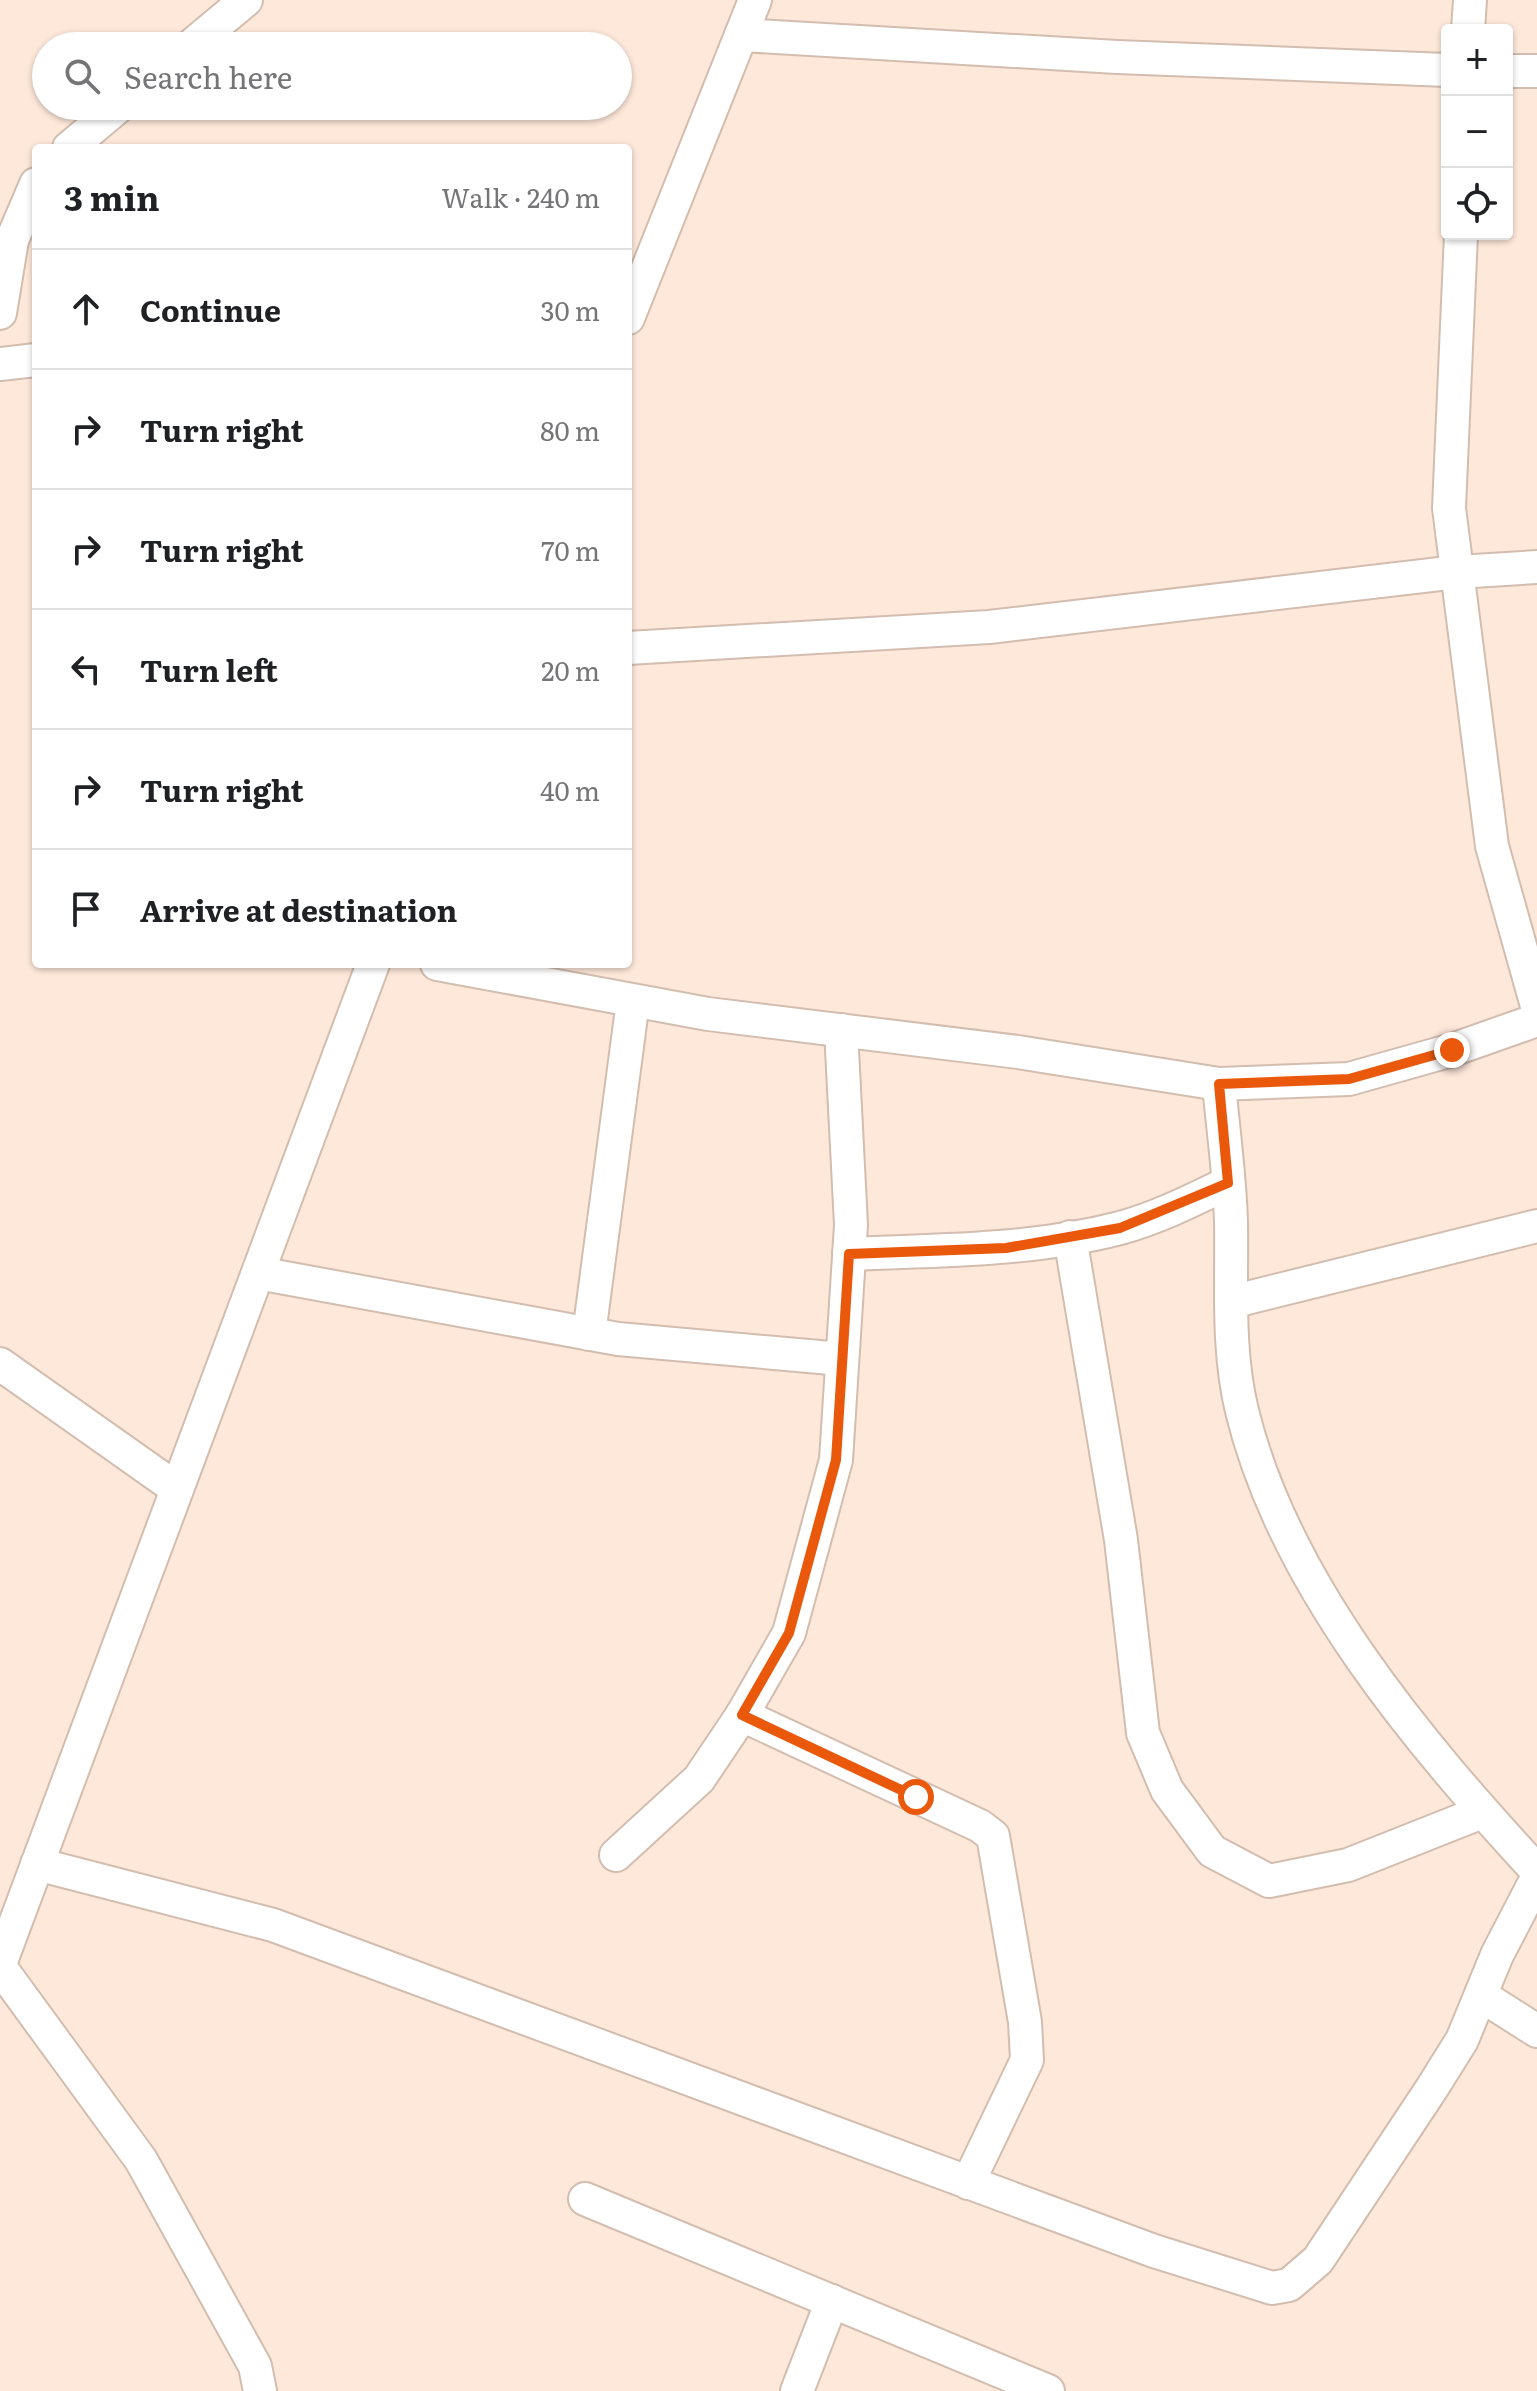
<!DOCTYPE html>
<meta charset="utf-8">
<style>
:root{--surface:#fff;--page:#f6f6f6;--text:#202124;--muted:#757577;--line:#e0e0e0}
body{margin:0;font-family:Literata,serif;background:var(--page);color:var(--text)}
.controls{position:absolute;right:24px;top:24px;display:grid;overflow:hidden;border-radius:8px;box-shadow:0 2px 6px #0004}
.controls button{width:72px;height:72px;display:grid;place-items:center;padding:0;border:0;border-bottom:2px solid var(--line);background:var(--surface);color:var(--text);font:40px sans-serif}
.stop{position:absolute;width:24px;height:24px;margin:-18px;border:6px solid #ea580c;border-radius:50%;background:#fff}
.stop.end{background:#ea580c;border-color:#fff;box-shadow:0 2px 8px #0008}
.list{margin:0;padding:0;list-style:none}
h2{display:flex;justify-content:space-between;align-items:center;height:104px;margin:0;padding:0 32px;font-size:34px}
h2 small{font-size:26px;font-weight:400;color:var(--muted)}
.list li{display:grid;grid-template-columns:52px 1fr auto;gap:24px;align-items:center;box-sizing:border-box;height:120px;padding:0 32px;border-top:2px solid var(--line)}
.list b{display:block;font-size:30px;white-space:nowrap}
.list em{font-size:26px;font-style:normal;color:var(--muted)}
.icon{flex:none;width:44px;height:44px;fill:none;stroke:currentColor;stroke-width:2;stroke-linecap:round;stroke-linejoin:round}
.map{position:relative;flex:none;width:1537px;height:2391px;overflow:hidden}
.search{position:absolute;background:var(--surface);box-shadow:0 2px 6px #0004;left:32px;top:32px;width:600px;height:88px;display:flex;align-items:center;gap:20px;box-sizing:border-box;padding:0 28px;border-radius:44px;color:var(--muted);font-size:30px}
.panel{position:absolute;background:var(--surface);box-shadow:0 2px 6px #0004;left:32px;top:144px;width:600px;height:824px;border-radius:8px}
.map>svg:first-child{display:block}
</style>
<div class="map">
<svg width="1537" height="2391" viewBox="0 0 1537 2391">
<rect width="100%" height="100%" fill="#fee8da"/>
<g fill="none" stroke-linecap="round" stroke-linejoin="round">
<defs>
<g id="street">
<path d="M1468 30 1470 0"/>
<path d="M741 35 1117 57 1447 70"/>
<path d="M191 46 246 0"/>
<path d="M1507 71H1537"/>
<path d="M69 148 119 106"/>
<path d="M1461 234 1449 508 1492 846 1537 1006"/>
<path d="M0 313 12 240 36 184"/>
<path d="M628 318 755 0"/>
<path d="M0 364 36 360"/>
<path d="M628 648 989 627 1457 572 1537 567"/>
<path d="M437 964 708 1014 1018 1052 1219 1084 1349 1079 1452 1050 1537 1020"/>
<path d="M1219 1084C1223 1130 1230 1177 1231 1223 1232 1285 1227 1350 1242 1411 1284 1584 1419 1743 1537 1871"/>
<path d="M1070 1237 1121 1540 1143 1733 1167 1790 1212 1851 1269 1881 1348 1865 1482 1812"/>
<path d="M849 1254C939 1250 1032 1251 1120 1228 1157 1218 1193 1200 1228 1183"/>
<path d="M258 1273 618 1339 842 1359"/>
<path d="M1231 1302 1537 1226"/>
<path d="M589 1334 633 1001"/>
<path d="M0 1364 177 1489"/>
<path d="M742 1715 980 1826 993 1836 1025 2022 1027 2060 968 2183"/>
<path d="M616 1855 699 1779 742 1715 789 1633 836 1460 851 1225 841 1030"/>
<path d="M37 1864 273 1925 1154 2251 1272 2288 1289 2285 1318 2260 1432 2088 1462 2040 1497 1955 1537 1878"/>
<path d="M0 1964 373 964"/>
<path d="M0 1967 141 2160 255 2366 260 2391"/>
<path d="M1482 1996 1537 2031"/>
<path d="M585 2199 1048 2391"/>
<path d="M797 2391 832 2301"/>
</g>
</defs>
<use href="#street" stroke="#d2bdaf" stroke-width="36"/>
<use href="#street" stroke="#fff" stroke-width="32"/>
</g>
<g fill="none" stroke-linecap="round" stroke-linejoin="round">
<path stroke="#ea580c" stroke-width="10" d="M916 1797 742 1715 789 1633 836 1460 849 1254 1006 1248 1120 1228 1228 1183 1219 1084 1349 1079 1452 1050"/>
</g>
</svg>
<div class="controls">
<button>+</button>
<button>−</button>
<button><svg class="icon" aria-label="locate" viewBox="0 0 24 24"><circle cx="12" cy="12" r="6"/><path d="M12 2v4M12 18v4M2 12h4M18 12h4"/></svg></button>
</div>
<div class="stop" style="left:916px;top:1797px"></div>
<div class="stop end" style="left:1452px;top:1050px"></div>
<div class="search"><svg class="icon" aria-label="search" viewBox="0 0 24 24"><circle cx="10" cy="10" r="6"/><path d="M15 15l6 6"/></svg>Search here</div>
<section class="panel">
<h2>3 min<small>Walk · 240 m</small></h2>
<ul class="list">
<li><svg class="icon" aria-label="ahead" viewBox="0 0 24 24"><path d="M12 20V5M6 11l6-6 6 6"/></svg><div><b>Continue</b></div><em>30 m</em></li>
<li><svg class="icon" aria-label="right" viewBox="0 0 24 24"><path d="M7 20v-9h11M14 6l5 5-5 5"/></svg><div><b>Turn right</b></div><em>80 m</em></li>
<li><svg class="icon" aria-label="right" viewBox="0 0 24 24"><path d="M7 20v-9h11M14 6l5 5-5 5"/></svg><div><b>Turn right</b></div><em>70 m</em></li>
<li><svg class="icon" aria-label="left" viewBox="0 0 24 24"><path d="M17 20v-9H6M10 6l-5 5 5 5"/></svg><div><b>Turn left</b></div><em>20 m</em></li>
<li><svg class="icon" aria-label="right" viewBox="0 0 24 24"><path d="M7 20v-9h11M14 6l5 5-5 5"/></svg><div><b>Turn right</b></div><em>40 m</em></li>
<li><svg class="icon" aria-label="arrive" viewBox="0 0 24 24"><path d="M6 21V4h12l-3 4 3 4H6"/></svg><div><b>Arrive at destination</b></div></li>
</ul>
</section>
</div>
